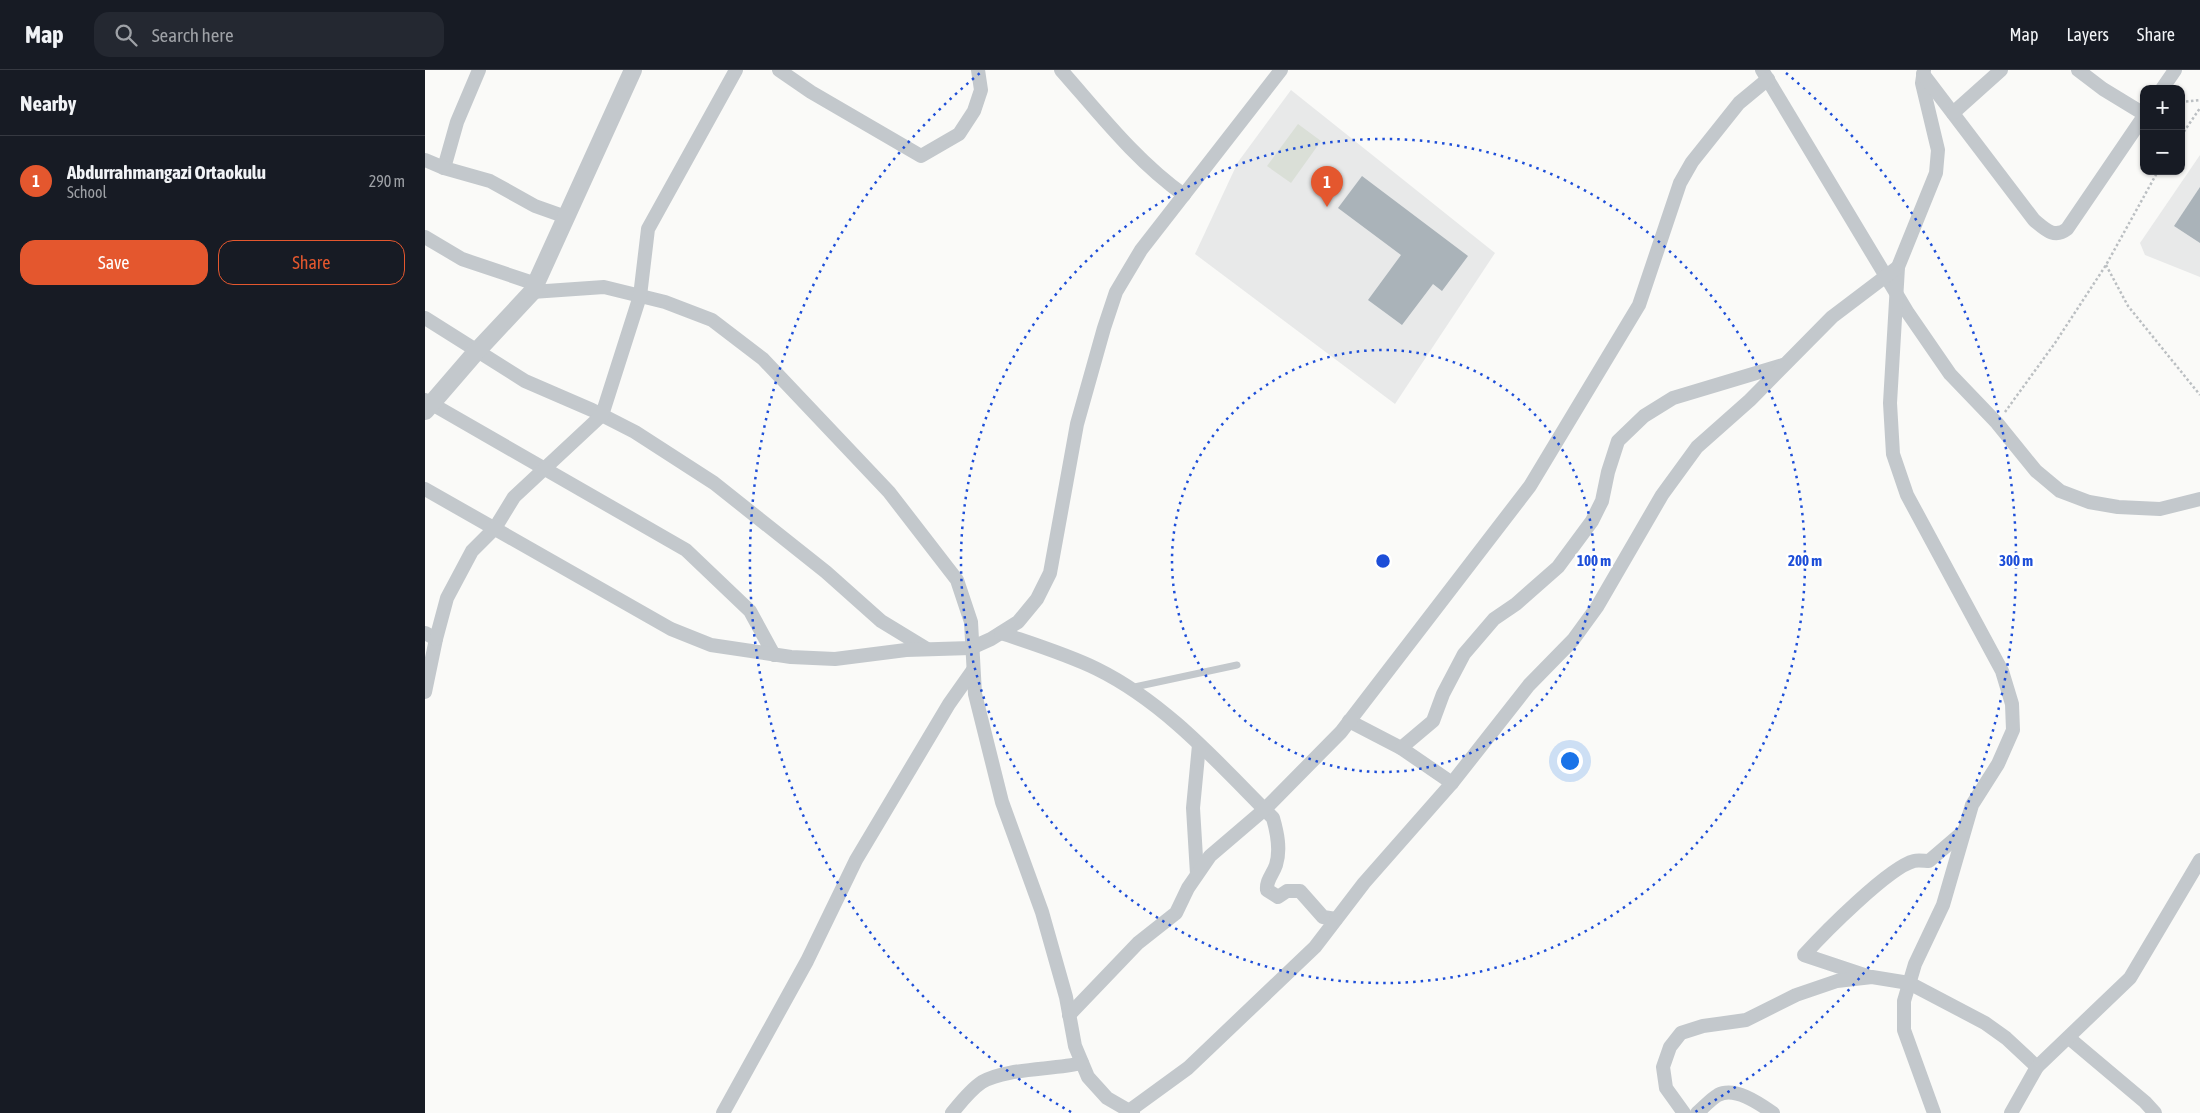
<!DOCTYPE html>
<meta charset="utf-8">
<style>
:root{--surface:#171b24;--page:#242831;--text:#f1f3f6;--muted:#9ea1a6;--line:#363941;--accent:#e4572e}
body{margin:0;font-family:"Asap Condensed",sans-serif;background:var(--page);color:var(--text)}
.controls{position:absolute;right:15px;top:15px;display:grid;overflow:hidden;border-radius:10px;box-shadow:0 1px 4px #0004}
.controls button{width:45px;height:45px;display:grid;place-items:center;padding:0;border:0;border-bottom:1px solid var(--line);background:var(--surface);color:var(--text);font:25px sans-serif}
.you{position:absolute;left:1144px;top:690px;width:18px;height:18px;margin:-12px;border:4px solid #fff;border-radius:50%;background:#1a73e8;box-shadow:0 0 0 8px #1a73e833}
.badge{display:grid;place-items:center;width:32px;height:32px;border-radius:50%;background:var(--accent);color:#fff;font-size:16px;font-weight:700}
.pin{position:absolute;translate:-50% -41px;filter:drop-shadow(0 1px 2px #0008)}
.pin::after{content:'';position:absolute;top:26px;width:18px;height:15px;background:inherit;clip-path:polygon(0 0,100% 0,50% 100%)}
.list{margin:0;padding:0;list-style:none}
h2{display:flex;justify-content:space-between;align-items:center;height:65px;margin:0;padding:0 20px;font-size:21px}
h2 small{font-size:16px;font-weight:400;color:var(--muted)}
.list li{display:grid;grid-template-columns:32px 1fr auto;gap:15px;align-items:center;box-sizing:border-box;height:90px;padding:0 20px;border-top:1px solid var(--line)}
.list b{display:block;font-size:19px;white-space:nowrap}
.list p{margin:0;font-size:16px;white-space:nowrap;color:var(--muted)}
.list em{font-size:16px;font-style:normal;color:var(--muted)}
.actions{display:flex;gap:10px;padding:15px 20px}
.actions a{flex:1;padding:11px 0;border:1px solid var(--accent);border-radius:15px;text-align:center;font-size:18px;color:var(--accent)}
.actions .main{background:var(--accent);color:#fff}
.icon{flex:none;width:28px;height:28px;fill:none;stroke:currentColor;stroke-width:2;stroke-linecap:round;stroke-linejoin:round}
.map{position:relative;flex:none;width:1775px;height:1043px;overflow:hidden}
header{display:flex;align-items:center;gap:30px;box-sizing:border-box;height:70px;padding:0 25px;background:var(--surface);border-bottom:1px solid var(--line)}
header strong{font-size:24px}
nav{display:flex;gap:28px;margin-inline-start:auto;font-size:18px}
.search{width:350px;height:45px;background:var(--page);display:flex;align-items:center;gap:12px;box-sizing:border-box;padding:0 18px;border-radius:15px;color:var(--muted);font-size:19px}
main{display:flex}
aside{flex:1;background:var(--surface)}
.map>svg:first-child{display:block}
</style>
<header>
<strong>Map</strong>
<div class="search"><svg class="icon" aria-label="search" viewBox="0 0 24 24"><circle cx="10" cy="10" r="6"/><path d="M15 15l6 6"/></svg>Search here</div>
<nav><a>Map</a><a>Layers</a><a>Share</a></nav>
</header>
<main>
<aside>
<h2>Nearby<small></small></h2>
<ul class="list">
<li><span class="badge">1</span><div><b>Abdurrahmangazi Ortaokulu</b><p>School</p></div><em>290 m</em></li>
</ul>
<div class="actions"><a class="main">Save</a><a>Share</a></div>
</aside>
<div class="map">
<svg width="1775" height="1043" viewBox="0 0 1775 1043">
<rect width="100%" height="100%" fill="#fafaf8"/>
<g fill="#e8e9e9">
<path d="M866 20 1070 183 970 334 770 184 813 92Z"/>
<path d="M1775 85V207L1720 185 1715 173Z"/>
</g>
<path fill="#dadfd7" d="M873 54 896 71 866 113 842 96Z"/>
<g fill="#aab3b9">
<path d="M937 106 1043 186 1017 221 1008 214 977 255 943 230 976 185 913 138Z"/>
<path d="M1775 117V173L1749 156Z"/>
</g>
<g fill="none" stroke-linecap="round" stroke-linejoin="round">
<g stroke="#bbbfc2" stroke-width="2.5" stroke-dasharray="2.5 2.5" stroke-linecap="butt">
<path d="M1756 32 1775 30"/>
<path d="M1756 66 1775 38"/>
<path d="M1681 195 1703 236 1775 325"/>
<path d="M1580 342 1630 273 1681 195 1733 101"/>
</g>
<path stroke="#c3c8cc" stroke-width="7" d="M705 618 812 595"/>
<g stroke="#c3c8cc" stroke-width="14">
<path d="M54 0 32 52 19 98 65 111 110 136 141 147"/>
<path d="M354 0 386 22 496 86 534 64 549 41 556 20 553 0"/>
<path d="M636 0C674 43 711 91 759 125"/>
<path d="M1337 0 1483 243 1525 304 1572 353 1611 401 1635 421 1664 432 1693 437 1735 439 1775 429"/>
<path d="M1499 0 1497 13 1513 80 1511 103 1473 197 1465 333 1468 384 1482 425 1577 601 1587 634 1588 660 1573 694 1547 735 1518 835 1490 894 1479 931V960L1509 1043"/>
<path d="M1653 0 1678 19 1719 44"/>
<path d="M1498 4 1609 150C1620 159 1629 169 1642 159L1719 46"/>
<path d="M1737 19 1750 0"/>
<path d="M1528 43 1576 0"/>
<path d="M0 90 19 98"/>
<path d="M0 167 37 189 111 214"/>
<path d="M107 222 179 217 240 232 287 250 338 289 464 422 532 510 546 552 550 624 577 732 617 842 641 927 650 976 663 1007 682 1028 708 1043"/>
<path d="M0 248 100 311 167 340 210 362 289 413 401 502 456 551 502 579"/>
<path d="M0 330 261 480 325 541 349 585"/>
<path d="M0 419 246 559 286 575 366 587 410 589 481 580 546 578 566 569 593 552 612 529 625 503 652 354 679 258 691 222 716 180 856 0"/>
<path d="M0 563 11 569 0 622"/>
<path d="M576 563C608 574 641 584 672 599 741 633 794 694 848 748 852 762 856 779 851 795 848 804 841 810 842 820L853 827 862 821H875L898 847 911 849"/>
<path d="M11 569 22 528 47 481 70 458 89 427 177 345 215 226 223 159 311 0"/>
<path d="M924 651 976 678 1027 713"/>
<path d="M976 678 1008 651 1018 624 1039 584 1069 549 1091 534 1133 497 1167 451 1177 431 1183 402 1193 371 1219 346 1248 328 1358 295"/>
<path d="M772 804 768 738 774 675"/>
<path d="M1442 906 1379 885C1398 864 1464 797 1489 791 1493 790 1500 791 1504 791L1539 761"/>
<path d="M644 945 713 873 751 843 763 818 785 786 840 739 916 662 1105 416 1214 235 1255 113 1267 92 1314 33 1343 9"/>
<path d="M1644 968 1720 1032 1730 1043"/>
<path d="M704 1041 763 998 890 877 939 813 1027 713 1104 615 1148 570 1172 537 1237 425 1272 377 1325 330 1407 247 1473 197"/>
<path d="M298 1043 382 891 431 790 524 634 548 600"/>
<path d="M527 1043C536 1032 545 1020 557 1012 580 998 628 1000 657 993"/>
<path d="M1259 1043 1241 1018 1238 997 1245 977 1256 963 1278 956 1321 950 1371 925 1412 911 1447 907 1484 913 1560 953 1581 968 1612 997"/>
<path d="M1272 1043C1279 1037 1286 1029 1293 1025 1310 1016 1335 1034 1348 1043"/>
<path d="M1586 1043 1612 997 1705 908 1775 790"/>
</g>
<path stroke="#c3c8cc" stroke-width="18" d="M0 341 51 282 107 222 208 0"/>
</g>
<g fill="none" stroke="#1d4ed8" stroke-width="2.5" stroke-dasharray="2.5 5">
<circle cx="958" cy="491" r="211"/>
<circle cx="958" cy="491" r="422"/>
<path d="M646 1042A633 633 0 0 1 555 3M1361 3A633 633 0 0 1 1270 1042"/>
</g>
<circle cx="958" cy="491" r="8" fill="#1d4ed8" stroke="#fff" stroke-width="2.5"/>
<g font-size="15" text-anchor="middle" font-weight="bold" fill="#1d4ed8" stroke="#fff" stroke-width="5" stroke-linejoin="round" paint-order="stroke">
<text x="1169" y="496">100 m</text>
<text x="1380" y="496">200 m</text>
<text x="1591" y="496">300 m</text>
</g>
</svg>
<div class="controls">
<button>+</button>
<button>−</button>
</div>
<div class="you"></div>
<div class="pin badge" style="left:902px;top:137px">1</div>
</div>
</main>
